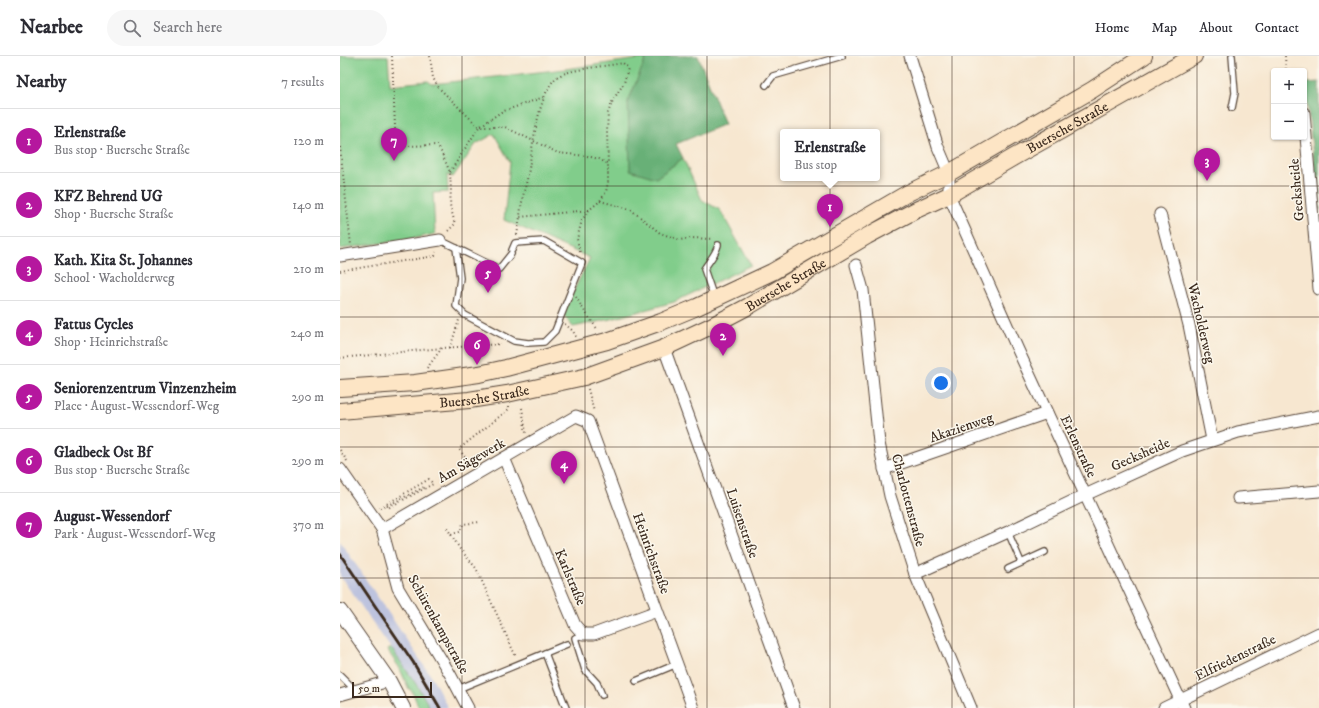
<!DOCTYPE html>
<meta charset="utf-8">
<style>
:root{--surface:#fff;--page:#f7f7f7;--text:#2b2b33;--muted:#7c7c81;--line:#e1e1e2;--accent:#b5179e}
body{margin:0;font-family:"IM FELL DW Pica",serif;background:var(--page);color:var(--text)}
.controls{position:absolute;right:12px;top:12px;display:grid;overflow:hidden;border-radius:4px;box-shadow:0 1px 3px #0004}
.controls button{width:36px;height:36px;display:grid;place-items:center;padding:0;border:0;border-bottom:1px solid var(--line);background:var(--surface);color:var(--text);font:20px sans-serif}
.scale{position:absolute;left:12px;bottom:10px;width:80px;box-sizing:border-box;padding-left:4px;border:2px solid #3b2a1e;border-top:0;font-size:11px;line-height:14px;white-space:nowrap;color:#3b2a1e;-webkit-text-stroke:3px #fbf7ec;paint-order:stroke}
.you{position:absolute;left:601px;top:327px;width:14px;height:14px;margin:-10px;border:3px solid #fff;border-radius:50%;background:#1a73e8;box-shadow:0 0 0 6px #1a73e833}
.badge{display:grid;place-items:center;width:26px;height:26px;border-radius:50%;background:var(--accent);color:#fff;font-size:13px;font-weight:700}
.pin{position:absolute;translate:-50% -33px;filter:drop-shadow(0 1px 2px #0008)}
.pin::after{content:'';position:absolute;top:21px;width:14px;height:12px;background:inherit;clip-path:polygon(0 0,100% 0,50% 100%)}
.popup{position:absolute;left:440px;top:73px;width:100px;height:52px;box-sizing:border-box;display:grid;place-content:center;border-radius:4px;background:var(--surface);filter:drop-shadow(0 1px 3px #0005);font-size:13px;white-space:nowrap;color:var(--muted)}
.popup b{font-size:15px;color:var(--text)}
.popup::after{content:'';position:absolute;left:50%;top:100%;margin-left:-8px;border:8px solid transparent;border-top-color:var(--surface)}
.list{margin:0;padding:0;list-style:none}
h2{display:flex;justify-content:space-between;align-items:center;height:52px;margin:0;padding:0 16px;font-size:17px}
h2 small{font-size:13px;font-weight:400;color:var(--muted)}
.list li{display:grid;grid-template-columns:26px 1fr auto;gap:12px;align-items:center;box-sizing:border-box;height:64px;padding:0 16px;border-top:1px solid var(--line)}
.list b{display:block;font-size:15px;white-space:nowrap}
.list p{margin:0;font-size:13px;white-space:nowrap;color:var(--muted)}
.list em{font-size:13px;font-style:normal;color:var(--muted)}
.icon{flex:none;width:22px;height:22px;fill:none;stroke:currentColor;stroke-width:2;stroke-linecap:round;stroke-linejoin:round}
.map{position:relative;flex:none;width:979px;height:652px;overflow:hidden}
header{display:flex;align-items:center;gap:24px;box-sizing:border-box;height:56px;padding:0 20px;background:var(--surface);border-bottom:1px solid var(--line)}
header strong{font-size:19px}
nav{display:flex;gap:22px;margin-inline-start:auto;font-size:14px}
.search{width:280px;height:36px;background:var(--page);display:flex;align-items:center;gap:10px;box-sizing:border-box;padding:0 14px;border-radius:22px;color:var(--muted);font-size:15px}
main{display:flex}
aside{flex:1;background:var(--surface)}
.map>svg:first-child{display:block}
</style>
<header>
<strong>Nearbee</strong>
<div class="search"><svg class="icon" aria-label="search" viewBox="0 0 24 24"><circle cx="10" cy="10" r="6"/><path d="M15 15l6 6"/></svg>Search here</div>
<nav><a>Home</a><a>Map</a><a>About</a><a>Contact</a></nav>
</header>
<main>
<aside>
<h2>Nearby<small>7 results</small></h2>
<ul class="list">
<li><span class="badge">1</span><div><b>Erlenstraße</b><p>Bus stop · Buersche Straße</p></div><em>120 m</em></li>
<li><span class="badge">2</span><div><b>KFZ Behrend UG</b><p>Shop · Buersche Straße</p></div><em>140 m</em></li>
<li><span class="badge">3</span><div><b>Kath. Kita St. Johannes</b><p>School · Wacholderweg</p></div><em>210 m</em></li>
<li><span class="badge">4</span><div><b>Fattus Cycles</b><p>Shop · Heinrichstraße</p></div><em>240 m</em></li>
<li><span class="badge">5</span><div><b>Seniorenzentrum Vinzenzheim</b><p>Place · August-Wessendorf-Weg</p></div><em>290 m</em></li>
<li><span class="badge">6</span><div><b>Gladbeck Ost Bf</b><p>Bus stop · Buersche Straße</p></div><em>290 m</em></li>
<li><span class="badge">7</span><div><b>August-Wessendorf</b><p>Park · August-Wessendorf-Weg</p></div><em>370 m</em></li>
</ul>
</aside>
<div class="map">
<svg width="979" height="652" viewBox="0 0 979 652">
<rect width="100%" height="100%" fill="#fbf7ec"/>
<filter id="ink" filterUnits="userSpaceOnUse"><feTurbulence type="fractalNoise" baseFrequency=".025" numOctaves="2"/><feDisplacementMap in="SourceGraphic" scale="8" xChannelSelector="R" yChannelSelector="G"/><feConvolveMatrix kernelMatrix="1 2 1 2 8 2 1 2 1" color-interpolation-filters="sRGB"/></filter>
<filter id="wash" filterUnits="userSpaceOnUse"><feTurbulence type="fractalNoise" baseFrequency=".012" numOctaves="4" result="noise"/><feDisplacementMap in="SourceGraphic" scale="16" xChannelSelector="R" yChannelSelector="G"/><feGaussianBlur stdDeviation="0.9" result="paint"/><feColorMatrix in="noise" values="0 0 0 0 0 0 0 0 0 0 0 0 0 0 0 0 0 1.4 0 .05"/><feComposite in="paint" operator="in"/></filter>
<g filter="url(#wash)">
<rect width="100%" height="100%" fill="#f7e7d0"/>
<path fill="#bdc3de" d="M0 485 93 623 108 652H90L78 631 0 520Z"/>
<g fill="#81cd8b" stroke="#5e7c54">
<path d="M0 0H48L50 29 88 25 92 28 225 13 306 2 288 46 316 122 343 102 362 144 380 154 411 209 334 246 271 263 233 271 222 258 250 202 164 164 170 106 154 78 136 88 113 121 107 119 108 136 93 137 95 178 71 183 0 193Z"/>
<path d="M51 592 78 631 90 652H79L72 635 69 633 59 611 47 594Z"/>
</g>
<g fill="#68b077" stroke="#526d4a">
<path d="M316 0H358L385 68 336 88 343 102 316 122 290 114 288 46 306 2Z"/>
<path d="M979 26V154L965 27Z"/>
</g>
</g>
<g filter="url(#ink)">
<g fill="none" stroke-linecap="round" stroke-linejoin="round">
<defs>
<g id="service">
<path d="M426 29 433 20 502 0"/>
<path d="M892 52 895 37 892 0"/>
<path d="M100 184 159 213 171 198"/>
<path d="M116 192 120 222 116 250 125 259 174 285 188 287 204 286 215 275 242 207 204 185 175 187 172 194"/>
<path d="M374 242 364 213C369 205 376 198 378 189"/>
<path d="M668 476 681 506"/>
<path d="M668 513 705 496"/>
<path d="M243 578 235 582 245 614 257 627 262 639"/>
<path d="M205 597 226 652"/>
<path d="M0 619 16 635"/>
<path d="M296 625 337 608"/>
<path d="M118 633 227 588"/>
</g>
<g id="minor">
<path d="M570 0 598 91 609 117V139L678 294 844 652"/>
<path d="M964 57 979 233"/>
<path d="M820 158 849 269 872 384"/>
<path d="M0 200 100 184"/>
<path d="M516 209 523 234 539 387 550 440 575 518 631 652"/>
<path d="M324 292 454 652"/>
<path d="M164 402 235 569 243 578H254L317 555"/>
<path d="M0 413 42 473 58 532 110 618 128 652"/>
<path d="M544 413 707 357"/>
<path d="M898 442 979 435"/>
<path d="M42 473 236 360 248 365 353 652"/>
<path d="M575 518 668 476 745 439 842 395 898 376 979 360"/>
<path d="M0 639 49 625"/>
<path d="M824 652 979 577"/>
</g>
<path id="tertiary" d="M0 555 49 625 63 652"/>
<g id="secondary">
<path d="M0 332 75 327 139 318 166 312 267 285 321 266 357 251 432 216 568 137 609 117 752 34 804 0"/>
<path id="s1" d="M0 355 129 344 167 338 244 321 324 292 371 270 409 250 527 180 576 154 609 139 674 101 854 0"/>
</g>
</defs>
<use href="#service" stroke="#574639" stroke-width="8"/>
<use href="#minor" stroke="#574639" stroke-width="13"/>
<use href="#tertiary" stroke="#574639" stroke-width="16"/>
<use href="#secondary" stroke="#574639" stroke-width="18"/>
<g stroke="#574639" stroke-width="2" stroke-dasharray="1 3" stroke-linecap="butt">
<path d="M52 0 56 94 66 90 98 89 110 116 111 134 110 149 115 168 107 176"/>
<path d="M90 0 93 22 99 32 139 71H165L218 97 247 100 259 103 268 108V126L266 136 260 145 249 154 242 164 237 183 240 197"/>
<path d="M945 0 946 15"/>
<path d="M0 91 11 189"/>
<path d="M110 116 139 71 161 56 204 41"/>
<path d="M260 145 290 153 320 177 340 184 351 182 373 183"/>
<path d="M249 154 180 161C181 146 185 133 188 119 192 95 198 36 217 21 228 13 268 10 283 7L288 12 284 27 273 44 268 57 267 76 268 108"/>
<path d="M177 179 180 161"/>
<path d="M0 215 95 200 96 196"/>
<path d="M236 241 243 253 258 274"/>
<path d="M225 268 233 275 236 281"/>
<path d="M110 292 119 264"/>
<path d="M0 302 102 292"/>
<path d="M87 312 102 292 161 288"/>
<path d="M248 333 254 356"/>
<path d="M182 352 186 377"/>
<path d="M0 394 7 405"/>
<path d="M125 401 119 393 169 353V350"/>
<path d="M47 450 84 431 85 433"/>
<path d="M40 452 89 423 93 428 48 452"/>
<path d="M107 472 120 493 136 512 176 601"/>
<path d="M111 478 120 476 123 468 140 466"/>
</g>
<use href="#service" stroke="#fff" stroke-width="5.5"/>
<use href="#minor" stroke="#fff" stroke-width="11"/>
<use href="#tertiary" stroke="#fff" stroke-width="14"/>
<use href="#secondary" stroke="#fde5c5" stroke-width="16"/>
<path stroke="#3b2a1e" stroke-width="3" d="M0 498 73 606 100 652"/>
</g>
</g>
<path fill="none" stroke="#3b2a1e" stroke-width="1" stroke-opacity="0.55" d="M122 0V652M245 0V652M367 0V652M490 0V652M612 0V652M734 0V652M857 0V652M0 130H979M0 261H979M0 391H979M0 522H979"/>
<g text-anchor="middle" stroke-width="3" stroke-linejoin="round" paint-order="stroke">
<g font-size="14" fill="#3b2a1e" stroke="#fbf7ec">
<text dy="5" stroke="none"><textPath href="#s1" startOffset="792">Buersche Straße</textPath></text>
<text transform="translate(956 134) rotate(-95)" y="5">Gecksheide</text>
<text dy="5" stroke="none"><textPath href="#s1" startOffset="469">Buersche Straße</textPath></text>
<text transform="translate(862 267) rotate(77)" y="5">Wacholderweg</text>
<text dy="5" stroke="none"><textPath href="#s1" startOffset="145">Buersche Straße</textPath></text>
<text transform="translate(621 371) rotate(-19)" y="5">Akazienweg</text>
<text transform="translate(739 390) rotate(65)" y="5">Erlenstraße</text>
<text transform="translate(800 398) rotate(-24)" y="5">Gecksheide</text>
<text transform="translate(131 404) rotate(-30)" y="5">Am Sägewerk</text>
<text transform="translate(569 444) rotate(75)" y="5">Charlottenstraße</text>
<text transform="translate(403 467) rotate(71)" y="5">Luisenstraße</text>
<text transform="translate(312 497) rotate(70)" y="5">Heinrichstraße</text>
<text transform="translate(231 521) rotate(67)" y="5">Karlstraße</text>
<text transform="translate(99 568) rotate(61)" y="5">Schürenkampstraße</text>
<text transform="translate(895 601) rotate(-26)" y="5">Elfriedenstraße</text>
</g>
</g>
</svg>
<div class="controls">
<button>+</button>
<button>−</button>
</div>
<div class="scale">50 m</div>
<div class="you"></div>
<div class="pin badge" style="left:490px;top:171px">1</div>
<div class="popup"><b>Erlenstraße</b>Bus stop</div>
<div class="pin badge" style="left:383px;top:300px">2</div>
<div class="pin badge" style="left:867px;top:125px">3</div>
<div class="pin badge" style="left:224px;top:428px">4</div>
<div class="pin badge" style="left:148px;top:237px">5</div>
<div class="pin badge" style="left:137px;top:309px">6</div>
<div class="pin badge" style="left:54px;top:105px">7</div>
</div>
</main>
